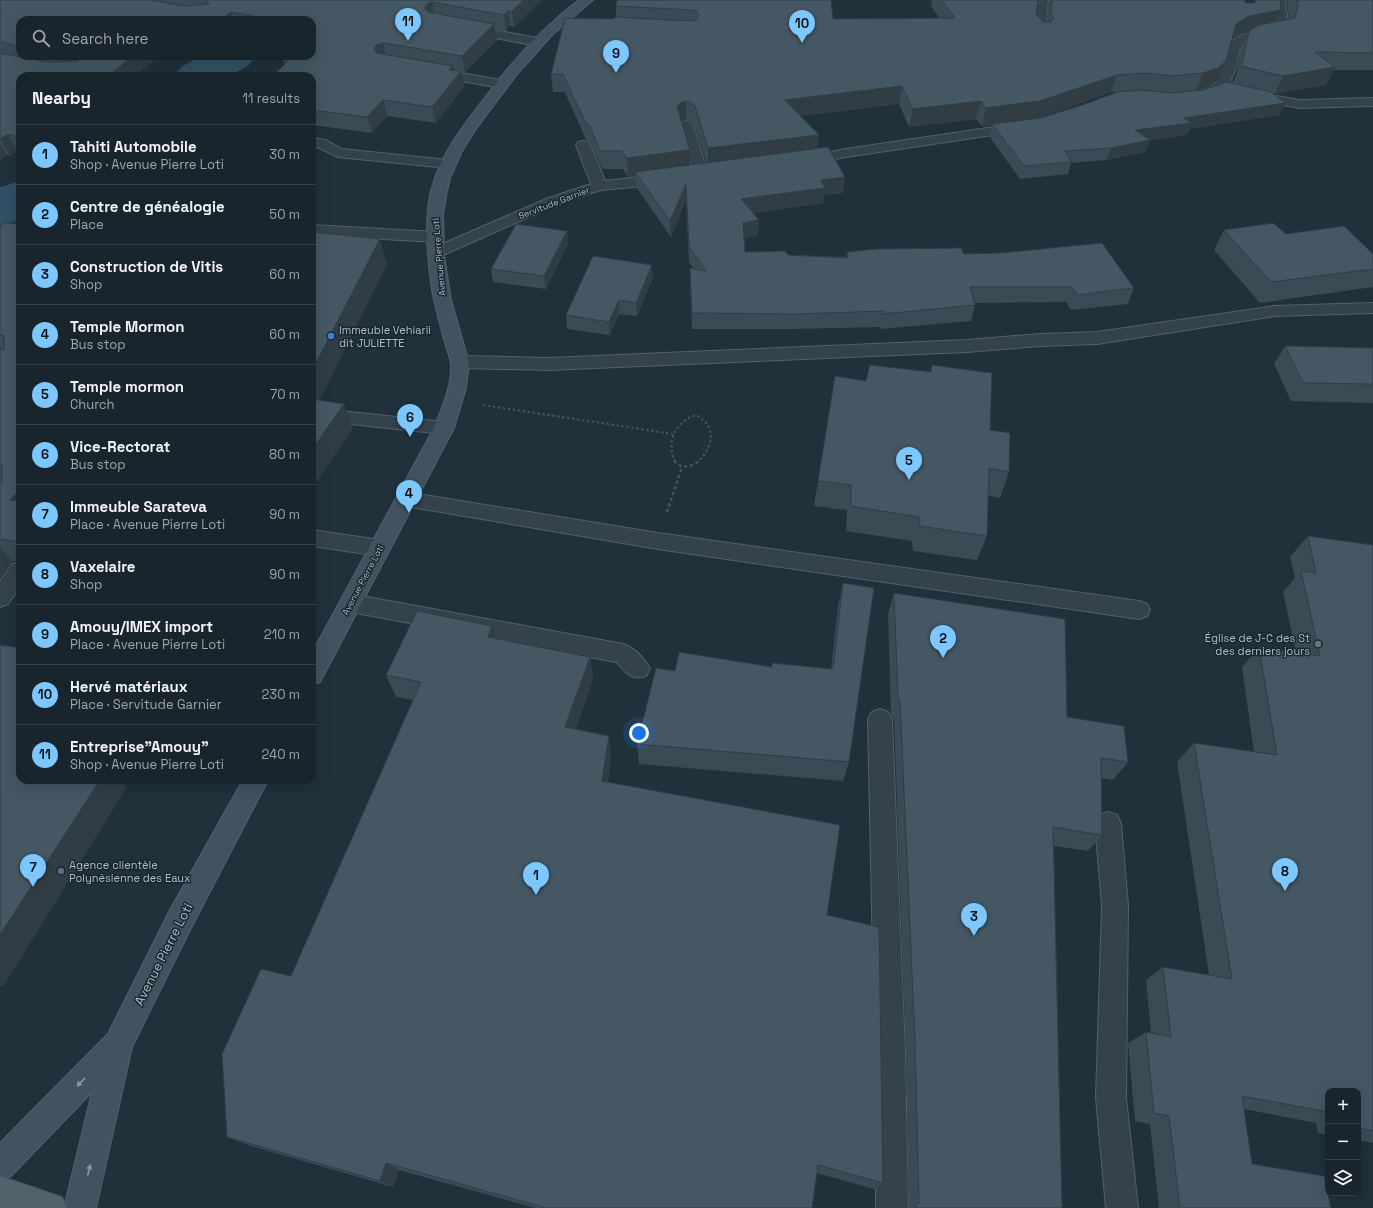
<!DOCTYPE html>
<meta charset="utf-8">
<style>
:root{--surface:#18252d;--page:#212d35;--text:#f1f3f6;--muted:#9fa5aa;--line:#364249;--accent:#7dc7ff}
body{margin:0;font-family:"Space Grotesk",sans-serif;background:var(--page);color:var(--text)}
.controls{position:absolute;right:12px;bottom:12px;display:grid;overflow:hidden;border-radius:8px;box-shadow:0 4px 16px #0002}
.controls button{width:36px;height:36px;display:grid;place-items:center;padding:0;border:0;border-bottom:1px solid var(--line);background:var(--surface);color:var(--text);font:20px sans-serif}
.you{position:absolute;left:639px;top:733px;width:14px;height:14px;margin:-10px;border:3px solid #fff;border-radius:50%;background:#1a73e8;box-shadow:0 0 0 6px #1a73e833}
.badge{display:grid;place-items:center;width:26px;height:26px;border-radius:50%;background:var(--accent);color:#111;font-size:13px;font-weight:700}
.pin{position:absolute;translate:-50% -33px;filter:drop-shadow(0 1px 2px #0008)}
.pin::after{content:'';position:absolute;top:21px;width:14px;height:12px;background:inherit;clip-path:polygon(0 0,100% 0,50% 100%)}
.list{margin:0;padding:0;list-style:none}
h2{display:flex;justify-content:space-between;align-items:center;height:52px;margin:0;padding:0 16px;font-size:17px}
h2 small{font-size:13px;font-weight:400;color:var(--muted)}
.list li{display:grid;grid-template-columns:26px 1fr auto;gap:12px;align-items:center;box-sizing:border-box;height:60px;padding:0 16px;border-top:1px solid var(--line)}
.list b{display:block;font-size:15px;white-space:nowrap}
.list p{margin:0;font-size:13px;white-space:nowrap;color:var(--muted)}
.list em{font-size:13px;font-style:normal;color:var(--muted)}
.icon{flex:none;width:22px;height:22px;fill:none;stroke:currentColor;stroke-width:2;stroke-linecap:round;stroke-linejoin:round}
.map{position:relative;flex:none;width:1373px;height:1208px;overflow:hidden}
.search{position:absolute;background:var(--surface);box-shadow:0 4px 16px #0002;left:16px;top:16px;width:300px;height:44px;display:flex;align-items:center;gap:10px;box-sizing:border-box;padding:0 14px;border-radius:12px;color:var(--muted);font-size:15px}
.panel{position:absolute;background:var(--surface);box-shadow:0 4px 16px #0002;left:16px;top:72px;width:300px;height:712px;border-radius:12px}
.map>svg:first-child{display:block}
</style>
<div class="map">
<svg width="1373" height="1208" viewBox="0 0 1373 1208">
<rect width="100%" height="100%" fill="#20313c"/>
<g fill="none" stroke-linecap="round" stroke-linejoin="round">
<g fill="#325065" fill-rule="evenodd">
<path d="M201 56H255L249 65 229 76H174L181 67Z"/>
<path d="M20 181V220L0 226V187Z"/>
</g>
<defs>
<path id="service" d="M312 408 444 422 450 423 453 428 450 433 444 434 312 420Z"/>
<g id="minor">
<path d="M1036 0H1048L1045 31 1048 35 1046 38H1038L1033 31Z"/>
<path d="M1273 0H1285L1288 23 1285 35 1251 41 1240 48C1236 68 1234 88 1211 96 1205 98 1200 101 1193 99L1191 96C1197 88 1212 89 1218 80 1226 70 1222 54 1229 43L1242 35 1275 29Z"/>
<path d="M466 25 538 38 543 39 544 42 543 45 538 46 462 32 460 29 462 26Z"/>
<path d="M433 68 501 80 506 81 508 84 506 87 501 88 428 75 426 72 428 69Z"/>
<path d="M1254 92 1299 100 1373 98V106L1299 108 1249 99 1247 96 1249 93Z"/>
<path d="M686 121 691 122 693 125 708 174 706 177 701 178 696 177 694 174 679 125 681 122Z"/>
<path d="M1021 123 1026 124 1028 127 1026 130 846 157 804 165 799 164 797 161 799 158 846 149Z"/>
<path d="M312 138 326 140 342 149 448 160 453 161 455 164 453 167 448 168 338 157 317 147 312 146Z"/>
<path d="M583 141 588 142 590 145 605 181 665 174 670 176 673 179 670 182 665 184 601 190 556 205 443 255 437 257 431 255 429 252 431 249 546 199 591 184 576 145 578 142Z"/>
<path d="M312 225 436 232 442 234 444 237 442 240 436 242 312 235Z"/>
<path d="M1373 303V313L1275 316 1097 344 1040 346 967 352 548 370 460 368 454 366 446 347 449 343 455 341 461 343 467 356 548 358 967 340 1040 334 1097 332 1275 306Z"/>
<path d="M406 492 658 533 1139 601 1147 604 1150 610 1147 616 1139 619 658 549 399 505 396 500 399 495Z"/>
<path d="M312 530 380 540 387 542 391 548 387 554 380 556 312 546Z"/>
<path d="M20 562V587L8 604 0 607V581L12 564Z"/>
<path d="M351 594 623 644C635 648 644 658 650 669L646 676C631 681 627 673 616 662L351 612 343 609 340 603 343 597Z"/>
<path d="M880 709 888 712 892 719 905 1053 908 1208H876L875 1053 868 719 872 712Z"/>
<path d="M1108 812 1117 815 1121 824 1128 906 1126 1098 1138 1208H1106L1096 1098 1102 906 1095 824 1099 815Z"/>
</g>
<g id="secondary">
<path d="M579 0H593L552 35 518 73 475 130 461 153 450 178 447 191 443 214 444 256 451 300 469 363 466 388 454 428 320 682 312 685V653L434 428C442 408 452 386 451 364 450 355 445 344 443 335 438 317 433 300 431 282 427 253 424 220 431 191 440 155 464 124 487 95 514 59 543 27 579 0Z"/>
<path d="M243 780H268L190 930 132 1047 96 1208H64L92 1092 11 1176 0 1181V1143L108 1034 170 910Z"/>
</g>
<path id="primary" d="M0 1176 62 1197 67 1208H0Z"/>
</defs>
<use href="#service" stroke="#52606a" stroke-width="2"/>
<use href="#minor" stroke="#52606a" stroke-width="2"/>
<use href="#secondary" stroke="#52606a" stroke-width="2"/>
<use href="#primary" stroke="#404e58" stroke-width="2"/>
<g stroke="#405957" stroke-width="2" stroke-dasharray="2.5 2.5" stroke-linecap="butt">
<path d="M483 405 673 434"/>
<path d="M675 462C666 441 675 422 696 415 718 427 713 446 698 462"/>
</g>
<g stroke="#405957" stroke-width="2.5" stroke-dasharray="3 3" stroke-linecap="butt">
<path d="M674 461 682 467 693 465 699 461"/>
<path d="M667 512 682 467"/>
</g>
<use href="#service" fill="#34424c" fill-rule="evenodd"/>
<use href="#minor" fill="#34424c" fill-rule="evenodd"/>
<use href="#secondary" fill="#42525f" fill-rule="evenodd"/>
<use href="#primary" fill="#52626c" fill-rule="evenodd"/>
</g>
<g fill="#3a4b55" fill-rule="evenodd">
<path d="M0 0H541L514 27 510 26 506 31 495 29 497 40 465 72H461L464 87 436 123 387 116 372 133 312 125V76L285 65 282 56H312V20H20V56H159L135 76H20V151H17L10 156 7 155 0 160Z"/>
<path d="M617 0 833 19 939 18 931 6 932 0H1038L1036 14 1043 22H1047L1049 0H1244L1246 3H1254L1255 0H1280L1276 22 1289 19 1287 0H1373V70H1334L1326 85 1273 94 1285 103 1279 115 1190 129 1187 135 1150 140 1145 152 1106 160 1071 163 1068 174 1020 179 989 136 992 125 982 126 976 119 909 127 899 104 800 116 819 135 817 149 843 193 824 195 823 203 753 213 759 220 758 236 744 238 745 252 788 255 846 257 847 252 964 254 1134 288 1128 304 1071 310 1066 302 975 303V305L971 321 880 329V327L794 329H692L690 284V268L694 269 689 262 686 200 671 237 636 187 635 176 628 177 623 169H602L591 144 586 140 565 92H553L551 74 616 17V6ZM1249 32 1241 49 1236 76 1232 83 1203 90H1197L1210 86 1219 79 1226 61 1232 40 1242 34ZM1111 92H1116L1085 104 1041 118 1036 119ZM686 120 691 121 694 125 707 163 690 165 681 121Z"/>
<path d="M20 224V561H12L0 577V227Z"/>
<path d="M1224 230 1286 234 1373 254V287L1260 303 1214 250Z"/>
<path d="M567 231 568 244 546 289 493 282 491 269Z"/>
<path d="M653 278 637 316 619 314 610 335 567 329 566 315Z"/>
<path d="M1285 346 1373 348V403L1291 401 1274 364Z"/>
<path d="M932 365 990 430 1009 472 1000 498 988 495 987 536 977 560 913 551 912 541 846 531 847 510 814 506 835 376 866 381 930 372Z"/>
<path d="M1308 536 1373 545V1143L1358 1140V1091H1328V1135L1318 1133 1316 1123 1244 1109 1252 1164 1331 1208H1159L1150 1124 1135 1121 1128 1043 1146 1032 1151 1033 1146 980 1163 967 1209 975 1177 762 1194 743 1254 752 1242 667 1259 647 1296 652 1283 592 1295 578 1290 557Z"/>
<path d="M843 583 849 762 843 781 639 764 637 744 771 667 831 669 838 606Z"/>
<path d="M894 593 1067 717 1128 762 1113 780 1101 778 1102 835 1088 851 1054 846 1062 1208H909L906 1053 894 719 891 715 888 614Z"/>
<path d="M496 638 590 657 593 679 576 729 611 756 608 782 827 915 883 1183 874 1189 817 1173 812 1208H535L399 1170 393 1187 248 1145 227 1137 291 976 413 700 396 697 386 675Z"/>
</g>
<g fill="#303d45">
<path d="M524 0H541L514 27 512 11Z"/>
<path d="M432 2 435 18 430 19 425 8 427 4Z"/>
<path d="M1281 10 1273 28 1242 34 1228 42 1236 24 1249 16Z"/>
<path d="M508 11 510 26 506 31 504 15Z"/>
<path d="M231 12 233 20H220Z"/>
<path d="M494 24 497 40 465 72 462 56Z"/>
<path d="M383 43 386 59 380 60 374 49 376 45Z"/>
<path d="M133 56H159L135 76H108Z"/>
<path d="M1226 61 1219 79 1210 86 1196 91 1203 73Z"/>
<path d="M453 66 455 79 461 71 464 87 436 123 432 107 449 70Z"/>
<path d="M1335 67 1326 85 1275 94 1283 76Z"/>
<path d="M1117 75 1111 92 1035 120 992 124V125L982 126 986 108Z"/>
<path d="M902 86 899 104 783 118 785 100Z"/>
<path d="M383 100 387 116 372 133 367 117Z"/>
<path d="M686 101V120L680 121 677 107 680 103Z"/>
<path d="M981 101 976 119 909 127 913 109Z"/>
<path d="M1285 103 1279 115 1190 129 1187 135 1130 142 1135 130 1184 118Z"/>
<path d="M8 134 17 151 10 156 0 139Z"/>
<path d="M20 135V142L17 137Z"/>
<path d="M819 135 817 153 708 166V148Z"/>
<path d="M1150 140 1145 152 1106 160 1111 148Z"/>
<path d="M0 143 7 155 0 160Z"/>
<path d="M690 150V169L635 172V176L628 177 627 158Z"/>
<path d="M845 177 843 193 824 195 823 203 741 214V199L821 180Z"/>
<path d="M686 184V200L671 237 670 221Z"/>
<path d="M759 220 758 236 742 238 743 223Z"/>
<path d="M567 231 568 244 546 289 544 276Z"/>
<path d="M380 239 387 264 316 407 312 408V371Z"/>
<path d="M652 265 653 278 637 316 636 303Z"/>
<path d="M619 300V314L610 335 609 322Z"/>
<path d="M344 404 353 428 312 489V450Z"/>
<path d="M20 489V512L10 500Z"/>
<path d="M0 547 12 561 0 577Z"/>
<path d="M492 626 498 648 488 637Z"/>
<path d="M590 657 593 679 570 748 565 727Z"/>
<path d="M609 736 611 756 605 800 602 781Z"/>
<path d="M100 780H120L127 787 3 987 0 985V935Z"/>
<path d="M386 1163 399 1170 393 1187 380 1181Z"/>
</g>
<g fill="#445763" stroke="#303d45">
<path d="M0 0H150L185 6 209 4 207 0H524L512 11H508L504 15 432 2 427 4 425 8 428 12 494 24 462 56 383 43 376 45 374 49 377 53 453 66 449 70 461 71 432 107 383 100 367 117 312 110V76H273L292 57 287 56H312V30L315 28 312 27V20H273L231 12 220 20H20V46L0 42Z"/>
<path d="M617 0H831L833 19 955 18 942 0H1038L1036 14 1043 22H1051L1054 18 1051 13 1052 0H1244L1246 3H1255L1256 0H1280L1281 10 1249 16 1236 24 1226 61 1218 68 1203 73 1172 76 1145 73 1117 75 1040 101 986 108 981 101 913 109 902 86 785 100 819 135 708 148 695 106 691 102 686 101 680 103 677 107 690 150 627 158 622 151H600L590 126 585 122 563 74H551L565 18 614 19 615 17 692 21 696 20 699 15 696 11 692 10 616 6Z"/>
<path d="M1297 0H1373V53L1315 52 1335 67 1283 76 1240 66 1242 64 1249 31 1259 25 1295 18 1298 5Z"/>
<path d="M0 53 48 62 78 61 77 56H74H133L108 76H20V135L17 137 8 134 0 139Z"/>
<path d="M1227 82 1271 92 1285 103 1184 118 1192 123 1135 130 1150 140 1111 148 1065 151 1072 162 1024 166 992 124 1041 118 1085 104 1118 92 1143 90 1170 93 1203 90Z"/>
<path d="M828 147 845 177 821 180 825 188 741 199 759 220 743 223 745 252 785 251 788 255 848 258 847 252 876 249 961 248 964 254 1000 253 1102 243 1134 288 1077 295 1072 287H970L975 305 883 314 884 311 796 314 692 313 690 268 706 271 689 247 686 184 670 221 635 172Z"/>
<path d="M4 223 20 224V489L10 500 20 501V542L1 539 0 538V483L2 484V465H0V349L4 350V336L0 335V227Z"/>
<path d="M1273 223 1286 234 1344 226 1373 254V269L1271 282 1224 230Z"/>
<path d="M516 224 567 231 544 276 491 269Z"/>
<path d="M312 232 380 239 312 371Z"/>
<path d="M593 256 652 265 636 303 619 300 609 322 566 315Z"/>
<path d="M1285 346 1373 348V384L1303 383Z"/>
<path d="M870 365 931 372 932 365 992 373 990 430 1010 433 1009 472 989 468 987 536 920 526 919 517 851 506V485L818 481 835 376 866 381Z"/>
<path d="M312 399 344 404 312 450Z"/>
<path d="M1308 536 1373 545V1131L1358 1128V1091H1328V1112L1242 1096 1252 1164 1324 1176 1331 1208H1180L1169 1116 1154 1113 1146 1032 1171 1037 1163 967 1232 979 1194 743 1277 755 1259 647 1320 656 1301 571 1316 573Z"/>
<path d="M843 583 874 588 849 762 637 744 656 668 675 671 679 652 772 667V663L833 669Z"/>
<path d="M894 593 1065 619 1067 717 1124 726 1128 762 1101 758 1102 835 1053 827 1062 1208H916V1205L919 1203 915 1042 900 700 898 696Z"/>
<path d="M417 611 492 626 488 637 590 657 565 727 609 736 602 781 840 825 827 915 879 927 883 1183 818 1165 812 1208H546L386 1163 380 1181 227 1137 222 1054 261 969 291 976 421 682 386 675Z"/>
<path d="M0 645 20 648V780H100L0 935Z"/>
</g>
<defs><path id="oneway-solid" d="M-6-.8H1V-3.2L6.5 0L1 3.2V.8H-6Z"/></defs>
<g fill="#8998a3">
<use href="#oneway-solid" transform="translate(81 1082) rotate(134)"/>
<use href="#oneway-solid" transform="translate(89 1170) rotate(-77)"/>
</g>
<circle fill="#3f7fe0" stroke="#192731" stroke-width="1.5" cx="331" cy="336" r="4"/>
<circle fill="#6b7280" stroke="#192731" stroke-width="1.5" cx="1318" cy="644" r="4"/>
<circle fill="#5c6f8a" stroke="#192731" stroke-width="1.5" cx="61" cy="871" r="4"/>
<g text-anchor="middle" stroke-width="3" stroke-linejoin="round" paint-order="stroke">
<g font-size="9" fill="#afbdc8" stroke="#192731">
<text transform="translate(554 203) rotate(-21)" y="3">Servitude Garnier</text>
<text transform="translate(439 257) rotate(-95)" y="3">Avenue Pierre Loti</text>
<text transform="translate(363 580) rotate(-62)" y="3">Avenue Pierre Loti</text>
</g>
<g font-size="11" fill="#afbdc8" stroke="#192731" text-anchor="start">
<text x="339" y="334">Immeuble Vehiarii<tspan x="339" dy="13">dit JULIETTE</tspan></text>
<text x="1310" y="642" text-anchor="end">Église de J-C des St<tspan x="1310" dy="13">des derniers jours</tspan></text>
<text x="69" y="869">Agence clientèle<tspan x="69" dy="13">Polynésienne des Eaux</tspan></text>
</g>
<g font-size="13" fill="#afbdc8" stroke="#192731">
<text transform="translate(163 954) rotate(-63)" y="5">Avenue Pierre Loti</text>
</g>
</g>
</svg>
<div class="controls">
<button>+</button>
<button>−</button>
<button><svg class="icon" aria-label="layers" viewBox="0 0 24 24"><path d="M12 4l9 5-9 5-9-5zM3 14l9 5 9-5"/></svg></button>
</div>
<div class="you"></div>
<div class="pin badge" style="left:536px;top:895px">1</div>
<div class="pin badge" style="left:943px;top:658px">2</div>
<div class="pin badge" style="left:974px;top:936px">3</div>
<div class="pin badge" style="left:409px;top:513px">4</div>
<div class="pin badge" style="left:909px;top:480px">5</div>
<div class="pin badge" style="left:410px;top:437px">6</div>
<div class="pin badge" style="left:33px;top:887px">7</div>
<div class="pin badge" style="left:1285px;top:891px">8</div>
<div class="pin badge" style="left:616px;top:73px">9</div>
<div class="pin badge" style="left:802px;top:43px">10</div>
<div class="pin badge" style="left:408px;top:41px">11</div>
<div class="search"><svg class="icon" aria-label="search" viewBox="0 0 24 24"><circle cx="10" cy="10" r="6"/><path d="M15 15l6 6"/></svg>Search here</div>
<section class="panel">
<h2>Nearby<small>11 results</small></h2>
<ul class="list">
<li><span class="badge">1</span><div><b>Tahiti Automobile</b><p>Shop · Avenue Pierre Loti</p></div><em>30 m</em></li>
<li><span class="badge">2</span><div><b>Centre de généalogie</b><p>Place</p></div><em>50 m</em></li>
<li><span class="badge">3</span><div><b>Construction de Vitis</b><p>Shop</p></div><em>60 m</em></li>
<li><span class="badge">4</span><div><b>Temple Mormon</b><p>Bus stop</p></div><em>60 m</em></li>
<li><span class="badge">5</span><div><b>Temple mormon</b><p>Church</p></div><em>70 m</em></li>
<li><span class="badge">6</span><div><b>Vice-Rectorat</b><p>Bus stop</p></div><em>80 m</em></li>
<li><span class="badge">7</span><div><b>Immeuble Sarateva</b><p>Place · Avenue Pierre Loti</p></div><em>90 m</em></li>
<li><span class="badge">8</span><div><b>Vaxelaire</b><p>Shop</p></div><em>90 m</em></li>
<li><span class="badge">9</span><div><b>Amouy/IMEX import</b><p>Place · Avenue Pierre Loti</p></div><em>210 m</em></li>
<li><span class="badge">10</span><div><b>Hervé matériaux</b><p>Place · Servitude Garnier</p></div><em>230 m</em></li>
<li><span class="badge">11</span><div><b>Entreprise&quot;Amouy&quot;</b><p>Shop · Avenue Pierre Loti</p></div><em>240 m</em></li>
</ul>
</section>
</div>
